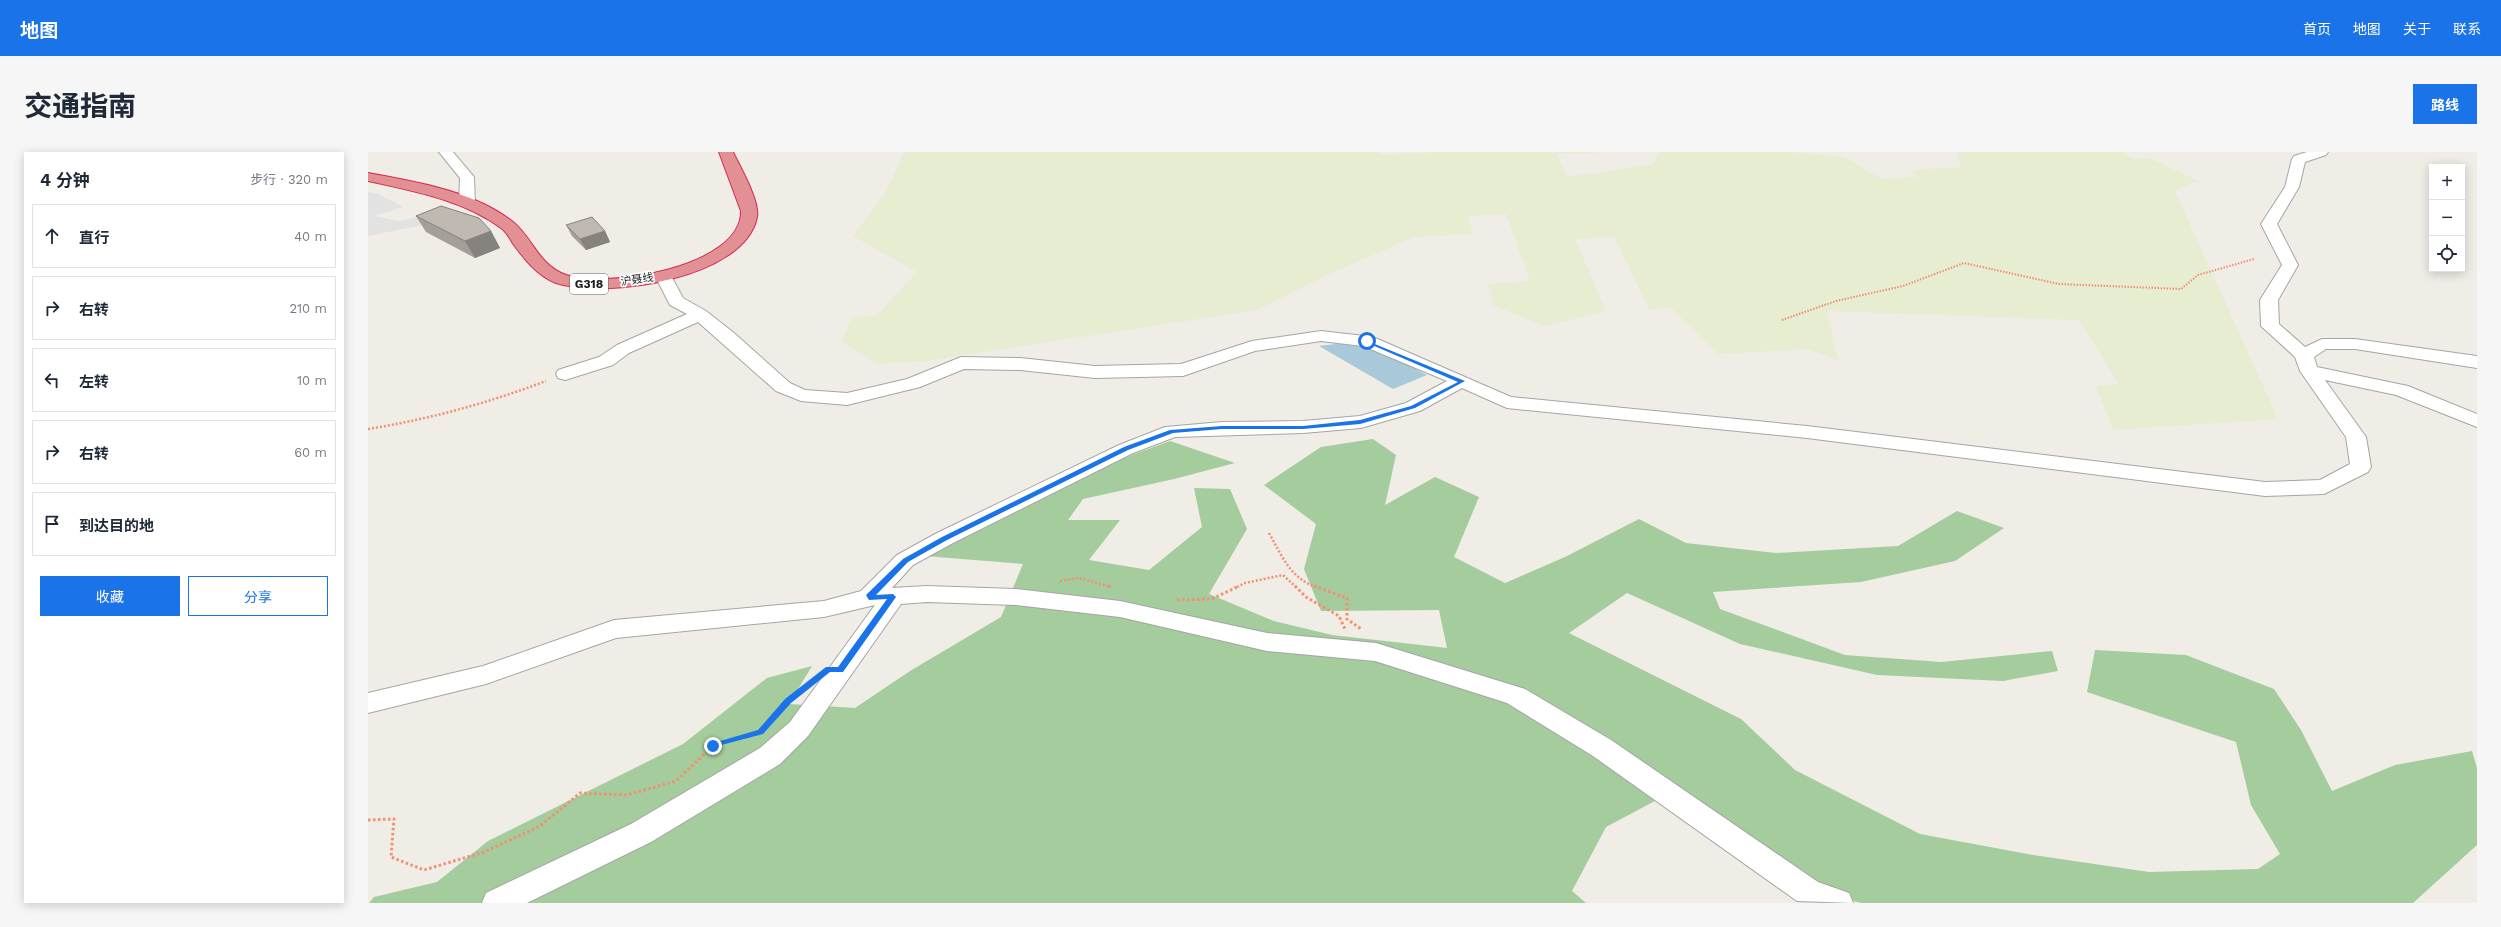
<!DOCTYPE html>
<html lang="zh">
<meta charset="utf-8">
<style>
:root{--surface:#fff;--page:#f6f6f7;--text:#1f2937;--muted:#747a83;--line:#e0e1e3;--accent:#1a73e8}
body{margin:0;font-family:"Work Sans","Noto Sans SC",sans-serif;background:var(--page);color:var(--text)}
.controls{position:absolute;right:12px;top:12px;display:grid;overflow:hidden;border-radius:0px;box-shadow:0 2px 10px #0003}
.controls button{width:36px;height:36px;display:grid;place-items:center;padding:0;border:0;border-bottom:1px solid var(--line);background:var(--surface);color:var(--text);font:20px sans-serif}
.stop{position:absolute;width:12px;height:12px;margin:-9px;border:3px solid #1a73e8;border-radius:50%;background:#fff}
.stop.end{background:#1a73e8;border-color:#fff;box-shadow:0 1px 4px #0008}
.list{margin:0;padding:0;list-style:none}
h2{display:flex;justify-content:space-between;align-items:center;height:52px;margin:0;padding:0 16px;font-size:17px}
h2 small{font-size:13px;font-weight:400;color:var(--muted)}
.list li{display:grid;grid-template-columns:26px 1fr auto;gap:12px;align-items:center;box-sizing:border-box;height:64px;margin:0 8px 8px;padding:0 8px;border:1px solid var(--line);border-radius:0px}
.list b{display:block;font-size:15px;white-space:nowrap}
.list em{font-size:13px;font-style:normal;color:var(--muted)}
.actions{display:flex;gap:8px;padding:12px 16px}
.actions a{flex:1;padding:9px 0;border:1px solid var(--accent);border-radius:0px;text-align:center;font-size:14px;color:var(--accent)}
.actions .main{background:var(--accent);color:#fff}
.icon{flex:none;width:22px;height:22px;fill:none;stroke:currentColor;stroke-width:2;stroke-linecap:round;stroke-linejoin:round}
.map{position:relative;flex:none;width:2109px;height:751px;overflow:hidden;border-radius:0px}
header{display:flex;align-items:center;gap:24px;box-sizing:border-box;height:56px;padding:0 20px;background:var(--accent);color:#fff}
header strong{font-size:19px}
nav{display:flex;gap:22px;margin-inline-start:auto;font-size:14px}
.intro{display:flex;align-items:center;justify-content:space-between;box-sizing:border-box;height:96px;padding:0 24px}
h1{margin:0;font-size:28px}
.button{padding:10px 18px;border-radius:0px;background:var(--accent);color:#fff;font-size:14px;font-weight:700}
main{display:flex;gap:24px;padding:0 24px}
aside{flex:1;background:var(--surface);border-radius:0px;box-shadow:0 2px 10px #0003}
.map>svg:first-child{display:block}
</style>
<header>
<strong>地图</strong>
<nav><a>首页</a><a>地图</a><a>关于</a><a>联系</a></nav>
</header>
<div class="intro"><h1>交通指南</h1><a class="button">路线</a></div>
<main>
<aside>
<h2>4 分钟<small>步行 · 320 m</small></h2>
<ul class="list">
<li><svg class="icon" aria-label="ahead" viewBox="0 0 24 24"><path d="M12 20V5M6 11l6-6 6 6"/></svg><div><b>直行</b></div><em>40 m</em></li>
<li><svg class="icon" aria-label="right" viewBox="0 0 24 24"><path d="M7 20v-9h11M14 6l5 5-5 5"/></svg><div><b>右转</b></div><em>210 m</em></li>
<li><svg class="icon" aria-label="left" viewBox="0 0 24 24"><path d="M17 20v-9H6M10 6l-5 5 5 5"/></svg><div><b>左转</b></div><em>10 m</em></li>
<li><svg class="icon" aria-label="right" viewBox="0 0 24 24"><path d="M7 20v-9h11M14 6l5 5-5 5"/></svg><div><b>右转</b></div><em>60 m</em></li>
<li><svg class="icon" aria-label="arrive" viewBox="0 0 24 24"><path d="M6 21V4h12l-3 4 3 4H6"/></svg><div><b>到达目的地</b></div></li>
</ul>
<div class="actions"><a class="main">收藏</a><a>分享</a></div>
</aside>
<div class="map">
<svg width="2109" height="751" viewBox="0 0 2109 751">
<rect width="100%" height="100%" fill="#efede5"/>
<path fill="#e7edd1" d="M536 0H1010L1011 3 1073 0H1243L1189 2 1199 25 1284 13 1292 0H1421L1476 5 1514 27 1549 25 1542 18 1593 15 1589 0H1755L1765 7 1782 6 1830 29 1807 39 1910 267 1745 278 1728 234 1751 232 1711 168 1459 159 1470 208 1439 197 1350 202 1303 156 1281 157 1246 85 1207 87 1238 159 1177 174 1126 154 1120 132 1162 129 1138 62 1100 64 1105 82 1046 85 961 122 889 158 557 209 509 212 473 189 485 165 508 164 549 120 485 84 519 38Z"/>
<path fill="#a4cc9c" d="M1005 287 1028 303 1017 353 1067 325 1111 345 1086 405 1137 431 1197 405 1271 367 1318 391 1408 401 1530 394 1589 359 1636 376 1587 409 1493 430 1345 440 1352 457 1477 503 1573 510 1684 499 1690 519 1635 529 1509 523 1372 492 1259 441 1201 481 1373 567 1427 618 1552 682 1665 703 1781 720 1890 717 1912 702 1883 653 1868 590 1719 540 1727 498 1818 503 1906 537 1933 578 1964 639 2027 613 2104 599 2109 616V693L2045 751H1493L1463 743 1300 642 1238 675 1204 739 1218 751H1L6 745 69 730 120 689 315 592 399 526 444 514 421 552 487 556 542 519 633 465 655 412 557 404 750 308 802 289 867 311 806 327 715 347 700 368H752L721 408 781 418 834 375 826 336 862 337 879 377 841 442 906 469 964 483 1079 496 1071 458 953 459 936 417 948 372 896 333 953 295Z"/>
<path fill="#e2e2e2" d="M0 40 10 42 35 55 6 64 30 69 85 58 94 65 0 84Z"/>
<path fill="#a7c9da" d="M984 190 1016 201 1059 223 1025 237 951 194Z"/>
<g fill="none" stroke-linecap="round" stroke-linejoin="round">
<defs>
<g id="minor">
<path d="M71 0H85L106 25 107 51 104 54 99 56 91 51 92 26Z"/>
<path d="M1939 0H1960L1958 3 1937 10 1931 35 1909 72 1930 113 1910 148 1911 172 1937 195 1954 187H1987L2109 204V216L1987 197H1958L1946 205 1949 215 2040 234 2109 262V275L2028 243 1957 228 1998 285 2003 315 2000 320 1956 342 1897 344 1439 286 1139 256 1094 236 1052 259 993 276 935 281 807 285 765 301 585 391 545 413 524 436 559 434 647 437 752 449 899 481 1008 491 1157 537 1243 588 1450 730 1481 741 1485 751 1429 749 1225 604 1139 551 1007 509 899 499 752 465 647 453 559 450 533 452 440 584 412 612 283 690 159 751H114L118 741 263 672 392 596 422 570 507 453 456 465 248 486 118 532 0 561V541L115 514 246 468 456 449 493 439 529 403 569 381 751 293 797 275 854 270 935 269 992 264 1038 251 1079 229 995 194 953 189 887 199 815 224 727 226 652 218 596 217 552 235 479 253 433 249 408 239 330 170 261 201 245 213 197 228 190 226 188 222 190 218 231 205 249 193 319 162 302 153 287 124 289 120H301L315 146 338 159 366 181 422 231 437 238 479 241 539 227 593 205 652 206 727 214 813 212 884 189 953 179 1005 185 1143 245 1439 274 1897 330 1952 328 1982 312 1978 285 1932 219 1927 205 1893 174 1892 148 1914 113 1893 72 1917 35 1924 7 1926 4Z"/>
</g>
<path id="highway" d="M351 0H365C372 15 392 49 389 65 377 127 237 147 188 131 170 124 157 108 146 93 142 87 139 80 133 76 95 48 45 39 0 29V21C48 30 106 39 145 70 165 86 170 113 198 123 239 137 374 115 373 59Z"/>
</defs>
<use href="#minor" stroke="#a5a5a5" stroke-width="2"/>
<use href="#highway" stroke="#d22c51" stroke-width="2"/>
<path stroke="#f38f72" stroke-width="2" stroke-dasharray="1.5 1.5" stroke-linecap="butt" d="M1414 168 1468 149 1535 134 1596 111 1691 132 1813 137 1830 123 1886 107"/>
<g stroke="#f38f72" stroke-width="2.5" stroke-dasharray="2 2" stroke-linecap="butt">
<path d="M0 277C62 267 120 251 178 229"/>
<path d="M901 381C914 404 922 426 948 435"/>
<path d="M692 429 710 426 743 435"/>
<path d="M869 435 877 431 915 423 928 435"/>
</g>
<g stroke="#f38f72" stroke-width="3" stroke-dasharray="2.5 2.5" stroke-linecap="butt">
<path d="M740 434 743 435"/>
<path d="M927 434 938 445 971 464 977 477"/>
<path d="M946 434 979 446V467L993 477"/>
<path d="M809 448 844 447 871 434"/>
<path d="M399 573 424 546"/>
<path d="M0 668 26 667 23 705 56 718 116 700 172 674 212 641 259 643 308 629 345 594 391 580"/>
</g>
<use href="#minor" fill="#fff" fill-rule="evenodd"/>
<use href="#highway" fill="#e39095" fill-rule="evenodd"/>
</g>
<g fill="#a49f99">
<path d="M48 64 123 79 132 96 107 106 58 80Z"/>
<path d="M198 73 237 79 242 90 218 98 204 84Z"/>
</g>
<g fill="#86827d">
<path d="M123 79 132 96 107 106 97 89Z"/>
<path d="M237 79 242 90 218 98 212 87Z"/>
</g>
<g fill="#bfb9b2" stroke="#86827d">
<path d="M73 54 111 66 123 79 97 89 48 64Z"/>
<path d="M224 65 237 79 212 87 198 73Z"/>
</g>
<path fill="#1a73e8" d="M997 188 1097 229 1047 256 992 272 935 277H854L805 281 760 298 579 388 540 410 508 443 525 442 528 445 475 520H462L423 551 395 582 342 596V592L390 578 417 547 458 515H470L519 447 501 448 498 443 535 407 574 385 756 295 802 278 854 274H935L992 268 1043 254 1090 230 997 190Z"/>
<g text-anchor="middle" stroke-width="3.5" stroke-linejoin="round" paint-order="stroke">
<g font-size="11" fill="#1e1e1e" stroke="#fff">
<text transform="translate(269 127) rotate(-8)" y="4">沪聂线</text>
</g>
<rect fill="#fff" stroke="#626262" stroke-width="1" x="202" y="122" width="38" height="20" rx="3"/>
<g font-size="12" font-weight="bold" fill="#1e1e1e">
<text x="221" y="136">G318</text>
</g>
</g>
</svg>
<div class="controls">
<button>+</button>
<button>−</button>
<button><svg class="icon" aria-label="locate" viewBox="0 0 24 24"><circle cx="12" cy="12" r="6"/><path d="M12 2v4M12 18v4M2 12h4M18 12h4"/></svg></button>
</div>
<div class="stop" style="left:999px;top:189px"></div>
<div class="stop end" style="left:345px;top:594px"></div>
</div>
</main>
